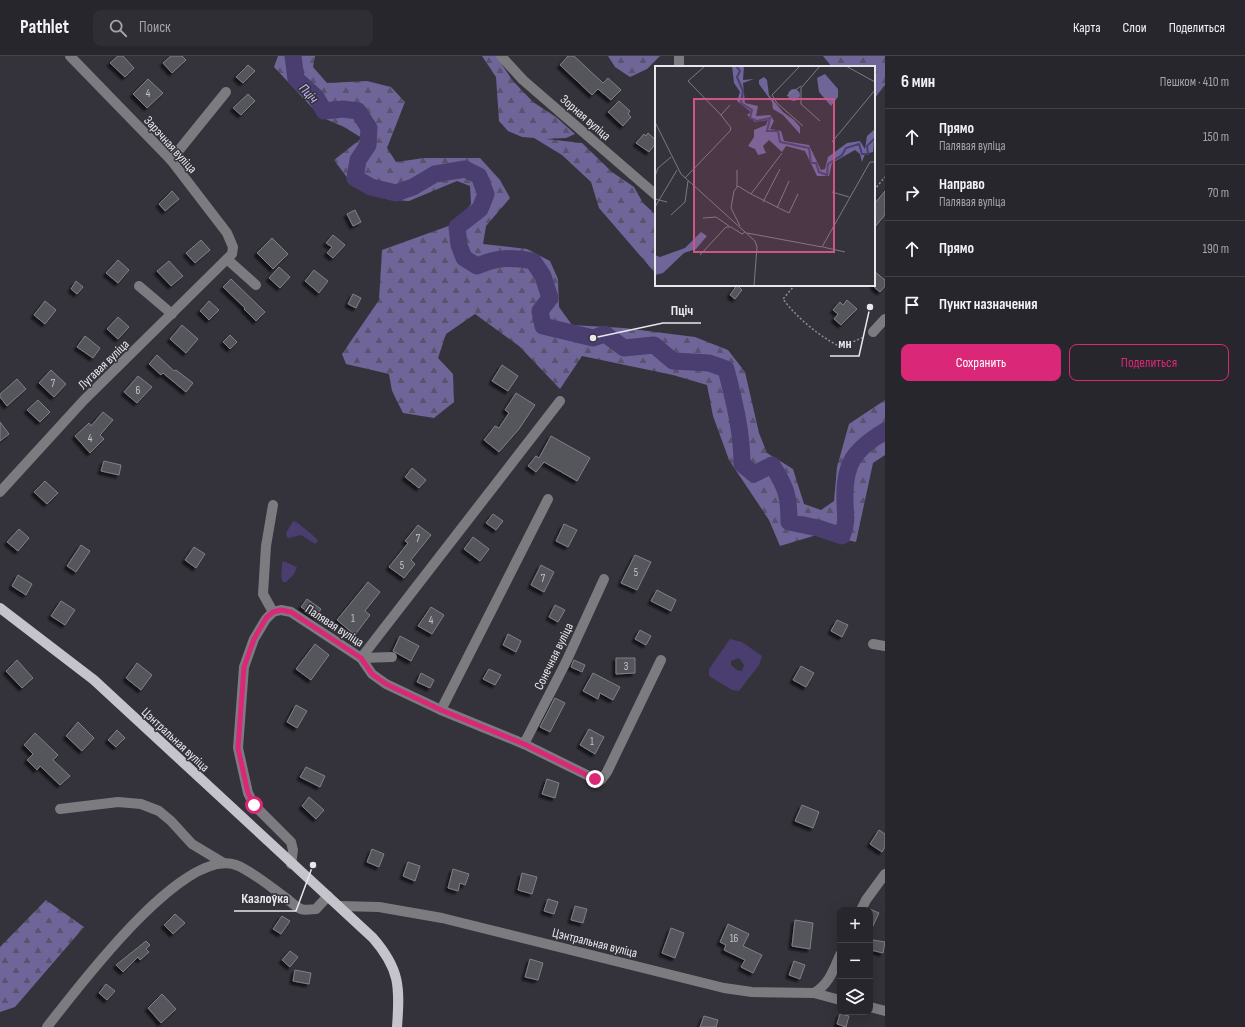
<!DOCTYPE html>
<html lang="ru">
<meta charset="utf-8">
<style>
:root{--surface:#27262c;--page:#2f2e34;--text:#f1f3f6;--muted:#a4a5a9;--line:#434348;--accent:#db2777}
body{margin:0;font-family:"Sofia Sans Condensed",sans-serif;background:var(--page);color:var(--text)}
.controls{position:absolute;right:12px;bottom:12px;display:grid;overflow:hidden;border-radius:8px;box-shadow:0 4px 16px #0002}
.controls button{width:36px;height:36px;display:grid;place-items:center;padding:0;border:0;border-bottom:1px solid var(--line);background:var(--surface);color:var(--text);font:20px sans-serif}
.stop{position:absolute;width:12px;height:12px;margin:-9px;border:3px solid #db2777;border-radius:50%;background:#fff}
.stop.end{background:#db2777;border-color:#fff;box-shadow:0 1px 4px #0008}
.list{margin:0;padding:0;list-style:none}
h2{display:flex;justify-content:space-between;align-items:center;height:52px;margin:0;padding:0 16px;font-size:17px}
h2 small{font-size:13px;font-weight:400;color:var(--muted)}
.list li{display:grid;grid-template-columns:26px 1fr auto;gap:12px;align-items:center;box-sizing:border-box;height:56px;padding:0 16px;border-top:1px solid var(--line)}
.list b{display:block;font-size:15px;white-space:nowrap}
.list p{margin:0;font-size:13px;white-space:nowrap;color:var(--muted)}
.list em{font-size:13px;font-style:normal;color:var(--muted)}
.actions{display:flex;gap:8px;padding:12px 16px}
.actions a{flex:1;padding:9px 0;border:1px solid var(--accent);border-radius:8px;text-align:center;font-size:14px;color:var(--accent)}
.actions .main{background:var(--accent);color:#fff}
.icon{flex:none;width:22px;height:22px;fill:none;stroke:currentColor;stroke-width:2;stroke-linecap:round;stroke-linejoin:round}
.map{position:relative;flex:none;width:885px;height:971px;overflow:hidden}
header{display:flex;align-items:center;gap:24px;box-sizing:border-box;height:56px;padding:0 20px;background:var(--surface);border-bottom:1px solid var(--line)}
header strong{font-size:19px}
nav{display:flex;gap:22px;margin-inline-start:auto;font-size:14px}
.search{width:280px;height:36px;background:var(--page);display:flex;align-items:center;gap:10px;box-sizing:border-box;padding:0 14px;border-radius:8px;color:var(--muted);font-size:15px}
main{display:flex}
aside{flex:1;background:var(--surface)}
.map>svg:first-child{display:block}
</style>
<header>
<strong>Pathlet</strong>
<div class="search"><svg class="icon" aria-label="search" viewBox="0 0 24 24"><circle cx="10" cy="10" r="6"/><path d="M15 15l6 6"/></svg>Поиск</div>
<nav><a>Карта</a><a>Слои</a><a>Поделиться</a></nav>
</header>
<main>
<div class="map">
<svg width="885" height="971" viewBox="0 0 885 971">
<defs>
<pattern id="forest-firs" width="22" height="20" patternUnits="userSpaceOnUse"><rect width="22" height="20" fill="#706599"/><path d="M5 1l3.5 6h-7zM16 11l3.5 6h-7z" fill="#59536c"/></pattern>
<filter id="shadow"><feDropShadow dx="-3" dy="3" stdDeviation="1" flood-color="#0009"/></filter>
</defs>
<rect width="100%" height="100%" fill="#34323a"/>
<g fill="url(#forest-firs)">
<path d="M278 0H315L313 11 327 27 367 25 391 31 405 46 387 92 396 106 424 102H480L500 124 510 142 486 170 483 188 527 193 550 205 558 223 559 251 572 269 624 272 695 281 728 294 745 316 759 377 767 397 793 413 804 448 821 454 834 445 837 411 849 368 885 344V399L873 407 856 486 820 478 780 490 769 464 729 404 713 360 707 329 673 319 582 300 560 333 519 290 475 258 446 278 438 302 453 318 454 346 434 362 403 357 392 335 389 318 346 308 342 298 379 244 382 194 454 168 471 148 470 130 457 125 409 145 390 144 354 131 334 104 362 82 344 71 321 61 274 11Z"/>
<path d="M482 0H496L513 25 533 46 556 61 575 78 566 82 546 83 582 87 612 116 634 131 643 147 656 159V218L599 152 591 126 562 99 534 82 522 81 508 75 499 65 496 21Z"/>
<path d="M608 0H660L647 13 630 21 615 11Z"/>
<path d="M823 0H885V29L874 43V11H832Z"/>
<path d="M46 844 84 871 15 951 0 956V891Z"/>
</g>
<g fill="#493e6f" fill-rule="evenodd">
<path d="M293 465 298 467 316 482 318 485 315 488 301 479 289 482 287 481 286 477Z"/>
<path d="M283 505 297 511 294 518 286 526H283C280 522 282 514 282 508Z"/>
<path d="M730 583 742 586 762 600 759 609 739 635 732 634 709 620V613ZM739 602 744 609 742 615 737 614 731 609V605Z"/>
</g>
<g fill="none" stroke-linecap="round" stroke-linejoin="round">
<path stroke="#493e6f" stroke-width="17" d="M293 0 296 23 316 41 324 55 343 53 358 55 369 72 368 89 358 104 355 122 371 131 396 137 413 131 435 118 465 113 479 120 486 138 480 153 457 171 459 189 464 202 477 210C499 201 510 201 533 205L543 220 550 242 540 255 543 270 593 282 605 278 624 292 654 289 673 305 709 307 726 313C734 345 742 375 742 408L754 418 772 409C786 431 789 439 789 466L818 472 842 480C848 462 845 462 845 444 844 407 854 394 885 375"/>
</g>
<g fill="#55545c" stroke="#817f88" filter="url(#shadow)">
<path d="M118 0H123L134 12 125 21 110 7Z"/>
<path d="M171 0H182L186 4 172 17 163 7Z"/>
<path d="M568 0H574L603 27 608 22 621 34 611 44 598 33 592 39 560 9Z"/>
<path d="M248 9 255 15 243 27 236 21Z"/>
<path d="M148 23 163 37 147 52 133 38Z"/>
<path d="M248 38 255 45 241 59 233 52Z"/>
<path d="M619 45 630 55 628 58 631 61 623 70 608 56Z"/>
<path d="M648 77 656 84V87L649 96 636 87 644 78 646 80Z"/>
<path d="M172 135 179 143 165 155 159 148Z"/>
<path d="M885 135V159L874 172V148Z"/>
<path d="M355 154 361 166 353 170 347 158Z"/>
<path d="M333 179 345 189 333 202 327 197 332 191 326 187Z"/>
<path d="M272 182 288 198 273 213 257 197Z"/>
<path d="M201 184 210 194 195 207 186 197Z"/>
<path d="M118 204 129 214 118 227 106 217Z"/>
<path d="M169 205 183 220 171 230 157 215Z"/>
<path d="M279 211 290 221 280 232 269 222Z"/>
<path d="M314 214 328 225 319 237 305 225Z"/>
<path d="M874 215 885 224V230L880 236 874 231Z"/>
<path d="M231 223 265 256 256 265 244 253 245 252 223 231Z"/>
<path d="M76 225 83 231 77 238 71 233Z"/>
<path d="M737 229 742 234 735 243 730 239Z"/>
<path d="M353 238 361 242 356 252 348 248Z"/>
<path d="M847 244 857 253 841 269 834 263 838 258 833 254 840 246 843 249Z"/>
<path d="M45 245 56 254 45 268 34 259Z"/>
<path d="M209 245 219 254 209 264 200 255Z"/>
<path d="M118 261 129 271 118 283 107 273Z"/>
<path d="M182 269 198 283 186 297 170 283Z"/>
<path d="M230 279 237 286 230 293 223 286Z"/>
<path d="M85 280 100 292 93 302 77 291Z"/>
<path d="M157 299 174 315 176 314 193 327 186 336 163 317 161 319 149 308Z"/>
<path d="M502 309 518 320 508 335 492 325Z"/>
<path d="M51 314 66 328 54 341 39 327Z"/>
<path d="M138 320 152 331 137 347 124 336Z"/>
<path d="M17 323 26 333 7 350 0 341V338Z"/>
<path d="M516 337 535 349 519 373 499 396 484 384 495 370 499 372 509 357 505 354Z"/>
<path d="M38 344 50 356 40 366 27 354Z"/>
<path d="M103 356 113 364 100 379 104 383 90 397 75 380 89 367 91 370Z"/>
<path d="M0 366 9 378 0 385Z"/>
<path d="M551 380 590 402 577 425 544 406 536 416 528 410 536 400 539 402Z"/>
<path d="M104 405 121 409 119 419 101 415Z"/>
<path d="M412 412 426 424 419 432 405 421Z"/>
<path d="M45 425 58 437 47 448 34 436Z"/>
<path d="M493 458 503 465 496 474 486 467Z"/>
<path d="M564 468 577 474 568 491 556 485Z"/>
<path d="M418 469 431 479 411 504 415 508 404 522 389 511 408 487 405 485Z"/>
<path d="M19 473 29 482 18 495 7 486Z"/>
<path d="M473 481 489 493 480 505 464 493Z"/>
<path d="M81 489 90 495 76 516 67 510Z"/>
<path d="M194 491 205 498 196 512 185 504Z"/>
<path d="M635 499 651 506 637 534 621 527Z"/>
<path d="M541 509 554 516 544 536 531 529Z"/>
<path d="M18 519 32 528 26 539 12 530Z"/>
<path d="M368 526 380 536 365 555 370 559 355 579 337 564Z"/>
<path d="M657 534 676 544 671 555 651 545Z"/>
<path d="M307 543 321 553 316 561 301 551Z"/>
<path d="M61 545 75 554 65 569 51 560Z"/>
<path d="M555 549 565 554 558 566 549 561Z"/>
<path d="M431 551 444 559 432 578 418 570Z"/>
<path d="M837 564 848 569 842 581 831 575Z"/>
<path d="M640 574 651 580 646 589 635 583Z"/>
<path d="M508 578 521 585 516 596 503 589Z"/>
<path d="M400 580 419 590 411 605 393 595Z"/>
<path d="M315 588 329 599 311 624 296 613Z"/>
<path d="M616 602H635V617L616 618Z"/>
<path d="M17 604 33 622 22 632 6 615Z"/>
<path d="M574 604 585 609 582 616 571 611Z"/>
<path d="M137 607 152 619 141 634 126 622Z"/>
<path d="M801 610 814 617 806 631 793 624Z"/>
<path d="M489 613 501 619 495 629 483 623Z"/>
<path d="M421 617 434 624 430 632 417 626Z"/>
<path d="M593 617 620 631 613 644 600 637 598 643 583 635Z"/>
<path d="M555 642 565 647 550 676 540 671Z"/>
<path d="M296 649 307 655 297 672 287 666Z"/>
<path d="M78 666 94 682 82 695 66 680Z"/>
<path d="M589 673 604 681 595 698 580 689Z"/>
<path d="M117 674 125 682 116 691 108 684Z"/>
<path d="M35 677 58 699 53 704 70 720 60 729 40 710 37 714 27 704 33 698 24 689Z"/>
<path d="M306 711 325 720 320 731 300 721Z"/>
<path d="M547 723 559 727 555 742 542 738Z"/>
<path d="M309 741 324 754 316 763 302 750Z"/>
<path d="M802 749 819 756 813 772 795 765Z"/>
<path d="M879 774 885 778V791L882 796 870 788Z"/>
<path d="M372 793 384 798 379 811 367 806Z"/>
<path d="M408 806 420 810 415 825 403 820Z"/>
<path d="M453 813 469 818 465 829 460 827 458 835 448 832Z"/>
<path d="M522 817 537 821 532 838 518 834Z"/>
<path d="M548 843 558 846 554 858 544 855Z"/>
<path d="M575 850 587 853 583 867 571 864Z"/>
<path d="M870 853 879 857 870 876Z"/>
<path d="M175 858 185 867 173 878 164 869Z"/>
<path d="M282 860 290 865 281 878 273 873Z"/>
<path d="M795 864 813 867 810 893 792 890Z"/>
<path d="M728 868 749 878 743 890 762 899 753 917 741 911 745 904 724 894 726 889 720 886Z"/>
<path d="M671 872 684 877 675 902 662 897Z"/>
<path d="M873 884 885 886 883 897 871 894Z"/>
<path d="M146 885 150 889 146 893 149 896 140 904 138 901 123 916 116 909Z"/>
<path d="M290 895 298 901 290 911 282 904Z"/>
<path d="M530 903 543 907 538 924 525 921Z"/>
<path d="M794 905 805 909 800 923 789 919Z"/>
<path d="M295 914 311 917 309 928 293 925Z"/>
<path d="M106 928 115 935 107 944 99 937Z"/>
<path d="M162 938 176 953 161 967 148 952Z"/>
<path d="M840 958 849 960 846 971 837 968Z"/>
<path d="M704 960 718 964 716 971H700Z"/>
</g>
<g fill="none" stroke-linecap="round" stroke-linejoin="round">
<g stroke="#8e8d93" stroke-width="1.5" stroke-dasharray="2 2" stroke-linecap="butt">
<path d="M874 134 885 121"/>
<path d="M795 229 783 243C797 262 820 281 841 291L864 281"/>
</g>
<g stroke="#7c7c80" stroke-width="10">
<path d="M501 0 523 24 656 139"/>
<path d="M679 11V0"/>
<path d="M171 104 226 36"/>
<path d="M228 204 256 229"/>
<path d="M139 230 172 258"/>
<path d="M873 276 885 263"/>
<path d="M0 436 84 344 232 198 233 191 227 177 171 104 70 0"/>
<path d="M273 449 266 490 263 538 273 556"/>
<path d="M873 588 885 590"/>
<path d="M361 602 372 618 386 628 441 654 524 688 595 723 601 724 607 716 661 604"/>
<path d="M361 602 392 601"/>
<path d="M441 654 548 443"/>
<path d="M524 688 566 606 604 523"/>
<path d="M60 753 118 746 141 748 159 755 171 765 192 788 222 806"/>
<path d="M291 808 293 794 291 786 254 749 248 737 238 692 244 611 254 583 266 563 273 556 281 554 291 556 361 602 560 345"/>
<path d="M339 850 379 851 442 862 724 932 752 936 814 937C829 928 833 915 840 899"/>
<path d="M861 854 866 844 885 818"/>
<path d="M814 937 840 944"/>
<path d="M870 951 885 955"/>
<path d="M47 971C77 933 183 790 236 809 252 815 272 832 286 842 291 846 296 851 301 853 305 855 312 853 316 853L328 840"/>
</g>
<path stroke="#c5c4cc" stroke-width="10" d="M0 552 94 624 373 882C400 913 400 931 397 971"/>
</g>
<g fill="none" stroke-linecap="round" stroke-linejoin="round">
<path stroke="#db2777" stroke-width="5" d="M254 749 248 737 238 692 244 611 254 583 266 562 273 556 281 554 291 556 361 602 372 618 386 628 441 654 524 688 595 723"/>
</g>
<g text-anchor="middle" stroke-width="3" stroke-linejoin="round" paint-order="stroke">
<g font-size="11" fill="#c3c2c8">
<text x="148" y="41">4</text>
<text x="53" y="331">7</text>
<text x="138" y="338">6</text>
<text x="90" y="386">4</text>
<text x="418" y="486">7</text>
<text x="402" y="513">5</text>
<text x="636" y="520">5</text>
<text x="543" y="526">7</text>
<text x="353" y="566">1</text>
<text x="431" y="568">4</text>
<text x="626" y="614">3</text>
<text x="592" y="689">1</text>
<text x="734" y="886">16</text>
</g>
<g font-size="13" fill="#e8e7ec" stroke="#34323a">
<text transform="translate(586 61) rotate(41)" y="5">Зорная вуліца</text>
<text transform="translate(171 88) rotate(48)" y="5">Зарэчная вуліца</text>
<text transform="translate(103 308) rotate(-44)" y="5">Лугавая вуліца</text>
<text transform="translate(335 569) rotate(33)" y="5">Палявая вуліца</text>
<text transform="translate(553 600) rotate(-64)" y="5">Сонечная вуліца</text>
<text transform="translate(176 683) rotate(43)" y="5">Цэнтральная вуліца</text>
<text transform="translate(595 886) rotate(14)" y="5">Цэнтральная вуліца</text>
</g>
<g font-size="14" font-style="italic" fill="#c4b8f7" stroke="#34323a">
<text transform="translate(309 37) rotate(47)" y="5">Пціч</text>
</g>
</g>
<g transform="translate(655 10)">
<rect width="220" height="220" fill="#34323a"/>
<path d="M77 0H89L88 14 99 13 88 17 90 37 103 40 101 50 115 49 119 55 115 63 126 65 129 75 154 79 166 104 170 103 173 91 192 77 205 75 210 83 212 70 220 63 218 86 210 88 207 96 205 88 200 84 177 97 174 110H162L150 85 131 80 127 86 114 74 108 80 111 87 103 89 100 83 93 80 99 71V64L111 59 113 54 100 56 92 49 96 46 82 35 85 26 79 17ZM170 8 183 23V31L176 40 164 26 162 12ZM109 11 112 14 114 29 128 46 139 54 145 61V68L128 49 118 43 117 36 104 18V14ZM133 29a6 6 0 1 1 12 0a6 6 0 1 1-12 0ZM46 166 52 170 41 183 29 187 8 207 0 209V189L5 191 30 182Z" fill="#706599"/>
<path fill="none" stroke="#493e6f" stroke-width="2" d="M81 0 85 5 82 11 88 25 86 37 97 44 95 52 102 55 115 52 112 65H123L125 76 154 82 156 97H161L164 106 172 109 173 98 187 89 191 82 204 78 207 88H213L212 80 220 72"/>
<path fill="none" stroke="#7c7a81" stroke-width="1" d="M50 0 33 15 66 49 76 62 75 65M145 0 117 29 122 37 148 60M191 0 220 16M132 30 146 20M66 49 75 39M165 55 146 38V22L165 0M0 56 26 108 100 175 102 181 99 220M177 76 220 24M82 104V121M0 110 3 102 16 91M30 112 75 65M177 126 194 131M96 128 134 147 143 128M0 133 12 136M108 136 125 103M0 141 22 104M122 142 134 115M16 149 30 136 33 115M48 152 61 151 74 160M85 160 76 142 79 125 83 120 96 128 127 87M92 167 167 181 215 96H220M168 181 190 186M45 189 71 161H76L87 168 90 166"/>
<path fill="#cd5686" fill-opacity="0.15" stroke="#cd5686" stroke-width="2" d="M39 33H179V186H39Z"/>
<rect width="220" height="220" fill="none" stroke="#e8e7ec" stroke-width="2"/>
</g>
<path fill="none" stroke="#e8e7ec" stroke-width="1.5" d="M593 282L663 267H701M870 251L859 300H830M313 809L296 855H234"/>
<g fill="#e8e7ec" stroke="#34323a" stroke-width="1.5">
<circle cx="593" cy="282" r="4"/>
<circle cx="870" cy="251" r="4"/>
<circle cx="313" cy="809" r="4"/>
</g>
<g font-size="14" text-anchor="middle" font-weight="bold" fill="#e8e7ec" stroke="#34323a" stroke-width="3" stroke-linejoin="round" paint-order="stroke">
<text x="682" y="259">Пціч</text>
<text x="845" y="292">мн</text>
<text x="265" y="847">Казлоўка</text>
</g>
</svg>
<div class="controls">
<button>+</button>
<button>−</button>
<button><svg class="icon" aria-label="layers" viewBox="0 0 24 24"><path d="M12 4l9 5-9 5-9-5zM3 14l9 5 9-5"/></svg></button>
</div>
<div class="stop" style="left:254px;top:749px"></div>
<div class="stop end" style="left:595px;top:723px"></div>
</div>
<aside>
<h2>6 мин<small>Пешком · 410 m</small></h2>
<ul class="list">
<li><svg class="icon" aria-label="ahead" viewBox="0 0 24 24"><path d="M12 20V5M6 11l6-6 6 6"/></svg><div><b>Прямо</b><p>Палявая вуліца</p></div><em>150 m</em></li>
<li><svg class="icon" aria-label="right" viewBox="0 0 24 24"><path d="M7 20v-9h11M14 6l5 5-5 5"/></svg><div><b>Направо</b><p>Палявая вуліца</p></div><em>70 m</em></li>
<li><svg class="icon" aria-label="ahead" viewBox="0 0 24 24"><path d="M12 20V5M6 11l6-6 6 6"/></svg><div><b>Прямо</b></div><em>190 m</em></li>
<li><svg class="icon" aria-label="arrive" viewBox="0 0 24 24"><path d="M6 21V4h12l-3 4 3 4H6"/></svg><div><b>Пункт назначения</b></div></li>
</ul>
<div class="actions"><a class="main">Сохранить</a><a>Поделиться</a></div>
</aside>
</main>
